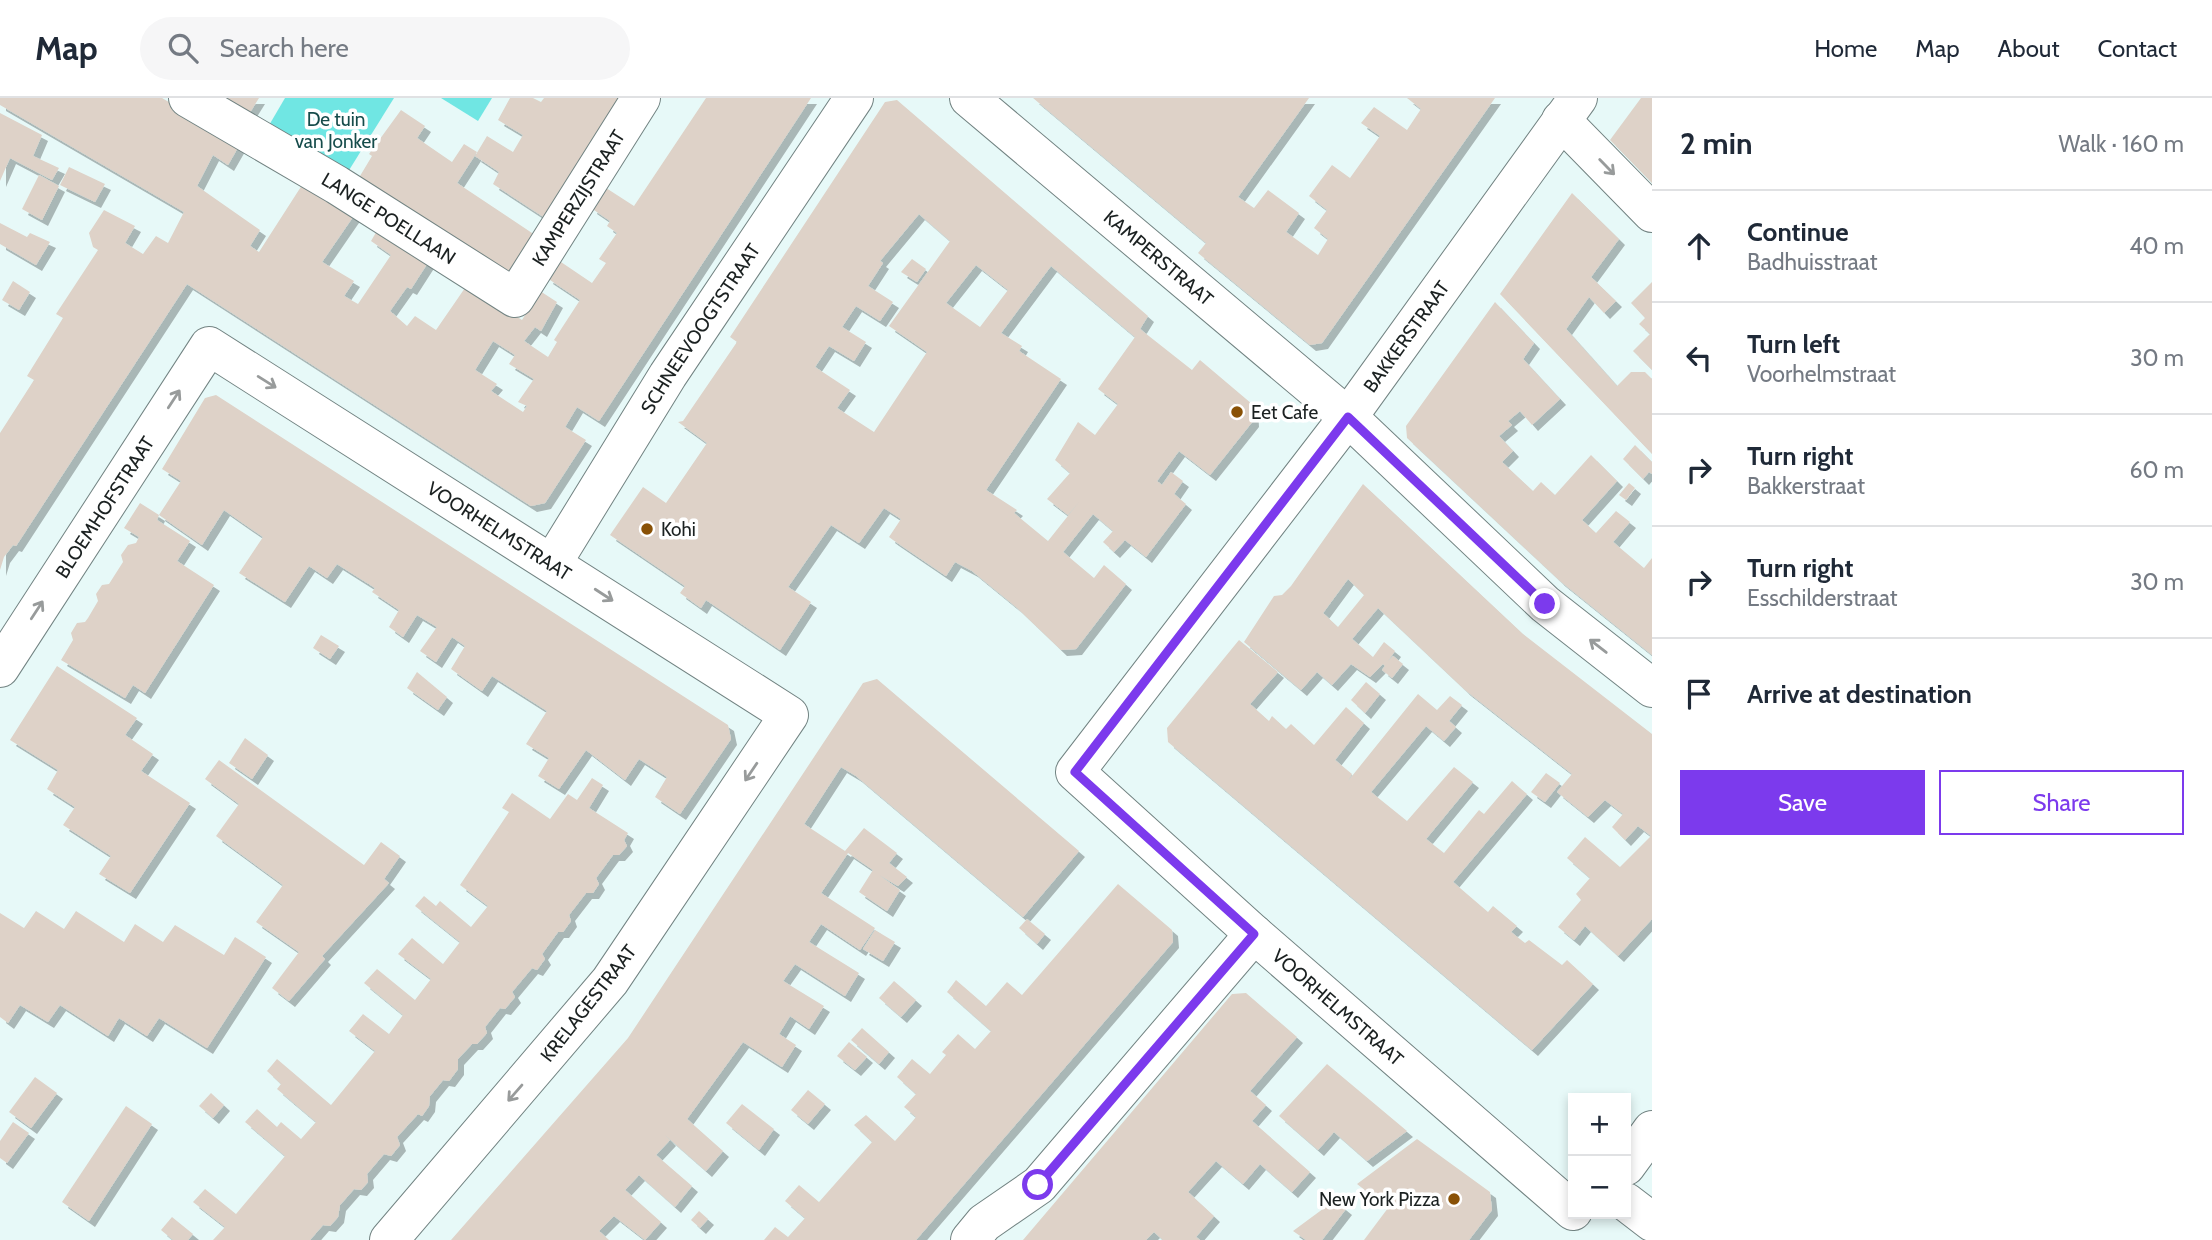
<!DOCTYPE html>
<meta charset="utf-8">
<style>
:root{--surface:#fff;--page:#f6f6f7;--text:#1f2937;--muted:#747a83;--line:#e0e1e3;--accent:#7c3aed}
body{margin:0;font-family:Cabin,sans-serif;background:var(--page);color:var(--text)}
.controls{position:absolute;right:21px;bottom:21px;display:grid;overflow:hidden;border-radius:0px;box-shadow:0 4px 10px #0003}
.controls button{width:63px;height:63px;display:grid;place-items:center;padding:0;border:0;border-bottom:2px solid var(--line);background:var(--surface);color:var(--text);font:35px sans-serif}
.stop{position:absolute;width:21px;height:21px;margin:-16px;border:5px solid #7c3aed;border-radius:50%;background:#fff}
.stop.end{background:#7c3aed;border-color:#fff;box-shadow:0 2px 7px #0008}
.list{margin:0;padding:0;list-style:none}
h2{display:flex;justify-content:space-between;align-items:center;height:91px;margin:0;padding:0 28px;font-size:30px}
h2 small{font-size:23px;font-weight:400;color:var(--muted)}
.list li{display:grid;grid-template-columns:46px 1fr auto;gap:21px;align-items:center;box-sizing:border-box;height:112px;padding:0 28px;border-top:2px solid var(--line)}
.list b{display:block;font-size:26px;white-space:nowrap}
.list p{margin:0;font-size:23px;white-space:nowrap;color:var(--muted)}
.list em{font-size:23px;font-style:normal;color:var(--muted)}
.actions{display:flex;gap:14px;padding:21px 28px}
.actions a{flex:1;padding:16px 0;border:2px solid var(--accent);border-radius:0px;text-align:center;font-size:24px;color:var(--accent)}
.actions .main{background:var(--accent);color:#fff}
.icon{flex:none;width:38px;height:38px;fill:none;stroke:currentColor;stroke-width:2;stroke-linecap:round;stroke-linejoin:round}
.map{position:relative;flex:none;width:1652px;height:1142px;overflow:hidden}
header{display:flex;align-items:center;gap:42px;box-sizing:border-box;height:98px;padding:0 35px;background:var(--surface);border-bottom:2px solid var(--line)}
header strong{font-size:33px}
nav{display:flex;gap:38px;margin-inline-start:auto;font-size:24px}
.search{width:490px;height:63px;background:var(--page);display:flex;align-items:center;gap:18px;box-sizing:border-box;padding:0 24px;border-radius:38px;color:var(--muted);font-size:26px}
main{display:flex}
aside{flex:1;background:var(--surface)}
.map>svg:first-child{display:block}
</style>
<header>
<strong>Map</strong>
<div class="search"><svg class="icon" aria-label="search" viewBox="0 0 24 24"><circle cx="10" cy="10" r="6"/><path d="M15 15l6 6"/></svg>Search here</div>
<nav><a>Home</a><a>Map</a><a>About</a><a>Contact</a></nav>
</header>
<main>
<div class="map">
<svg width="1652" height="1142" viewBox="0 0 1652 1142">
<defs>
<filter id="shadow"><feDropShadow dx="6" dy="6" stdDeviation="0" flood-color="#0004"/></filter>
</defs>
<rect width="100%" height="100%" fill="#e7f9f8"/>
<g fill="#70e6e3">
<path d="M285 0H394L346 77 268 29Z"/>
<path d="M441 0H492L478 23Z"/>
</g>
<g fill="#ded2c8" fill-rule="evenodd" filter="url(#shadow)">
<path d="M0 0H162L240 46 228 67 213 57 197 88 260 132 250 148 259 154 304 84 355 116 322 164 354 183 344 198 358 206 391 157 371 143 378 131 429 163 411 191 407 189 390 213 407 228 415 218 436 232 467 187 522 222 540 193 557 204 541 233 535 229 524 243 548 259 557 244 554 242 580 202 547 180 558 162 592 185 606 165 599 161 617 135 607 128 610 123 591 110 603 88 634 108 706 0H811L599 323 577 309 565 329 586 342 545 405 531 408 187 186 16 448 13 447 4 459 0 472V335L34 282 27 278 63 220 56 216 98 152 93 149 89 135 104 112 135 128 125 145 143 156 156 138 168 145 184 114 0 7ZM493 243 515 257 509 266 534 281 518 304 527 308 523 314 491 293 497 286 475 272Z"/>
<path d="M223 0H259L249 16Z"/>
<path d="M510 0H533L541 4 544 0H619L545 120 493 86 499 74 475 58 487 38 513 54 523 37 498 22Z"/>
<path d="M1033 0H1309L1238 99 1254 110 1268 92 1299 115 1286 134 1318 157 1328 141 1314 130 1327 112 1309 98 1332 67 1350 80 1380 38 1361 25 1374 9 1407 32 1421 11 1407 0H1495L1322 245 1310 247 1198 155 1206 145Z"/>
<path d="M1641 0H1652V85L1610 42Z"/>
<path d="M897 2 1148 218 1140 231 1192 272 1200 262 1252 306 1253 323 1210 377 1179 353 1157 383 1162 387 1171 374 1183 383 1174 396 1186 406 1146 459 1125 442 1114 454 1103 444 1113 433 1093 416 1063 454 1094 480 1104 467 1126 486 1076 551 1061 552 1016 509 972 473 955 464 946 478 893 442 889 439 901 421 884 410 859 445 831 427 788 489 811 504 780 552 706 502 701 510 680 495 685 488 610 437 643 389 666 405 707 345 678 324 683 323 737 244 730 239 885 4ZM919 116 950 143 889 228 927 254 874 334 837 310 850 292 815 269 829 248 854 263 866 244 842 229 856 208 880 223 893 204 868 188 883 165 880 163ZM976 167 1008 192 980 229 946 205ZM1051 168 1135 239 1098 291 1118 306 1095 337 1078 324 1055 362 1070 375 1047 401 1068 417 1079 404 1048 443 1014 415 1017 412 986 392 1061 281 1019 253 1022 248 1001 235Z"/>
<path d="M401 12 425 28 417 40 452 64 464 46 477 54 457 85 535 137 507 181 357 83 372 58 369 56Z"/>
<path d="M0 15 42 37 33 58 59 70 52 82 10 60 0 83Z"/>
<path d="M69 69 105 86 95 104 60 87Z"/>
<path d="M39 77 59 88 42 122 22 111Z"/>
<path d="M1572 95 1619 141 1591 179 1616 203 1604 215 1589 199 1566 231 1617 288 1631 274H1645L1652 281V356L1500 196Z"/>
<path d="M0 125 27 139 30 135 50 144 36 167 0 146Z"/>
<path d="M912 161 926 171 917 184 901 174Z"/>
<path d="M13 183 30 194 19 212 2 202Z"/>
<path d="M1652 184V272L1633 253 1650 236 1639 226 1645 220 1631 205Z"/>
<path d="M1495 204 1534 245 1523 261 1560 301 1532 327 1520 313 1508 323 1512 327 1499 338 1513 353 1502 364 1533 393 1541 384 1555 397 1591 357 1617 383 1582 422 1596 435 1616 413 1630 424 1613 444 1644 470 1652 460V557L1560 483 1407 340 1406 328Z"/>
<path d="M216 297 728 627 731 641 680 716 655 699 667 679 639 661 625 682 586 652 559 691 538 678 549 660 526 646 547 613 492 578 482 593 451 571 465 548 452 539 436 564 420 553 437 529 417 517 403 539 389 529 399 512 372 494 375 490 337 466 327 480 309 468 285 504 239 475 263 439 244 426 224 412 202 447 159 417 181 383 162 371 205 300Z"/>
<path d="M1635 347 1652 364V376L1649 374 1643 381 1623 361Z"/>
<path d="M1629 385 1635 390 1626 402 1619 397Z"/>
<path d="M1363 386 1523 536 1652 636V821L1618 858 1585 828 1574 842 1558 829 1581 802 1576 796 1590 780 1567 760 1585 739 1620 769 1651 738 1638 728 1625 742 1612 729 1623 716 1605 702 1588 719 1557 694 1572 676 1465 592 1378 510 1352 541 1373 559 1384 544 1395 553 1388 563 1393 558 1403 566 1392 580 1382 572 1385 568 1383 566 1370 579 1351 566 1332 587 1317 574 1301 592 1244 544 1274 498 1282 497 1291 488ZM1348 481 1364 497 1338 529 1323 515Z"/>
<path d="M140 405 159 417 157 422 190 443 177 463 214 487 145 595 133 587 125 600 61 562 73 542 71 535 77 525 85 524 88 520 98 503 96 496 102 487 109 486 123 464 121 457 128 447 136 445 139 439 124 430Z"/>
<path d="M321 537 339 548 330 561 313 550Z"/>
<path d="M1239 542 1278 574 1250 606 1269 623 1272 618 1286 631 1291 626 1314 647 1346 609 1364 625 1335 662 1352 676 1348 683 1418 596 1437 612 1450 598 1462 607 1449 623 1456 629 1444 643 1426 628 1371 694 1407 723 1454 669 1473 684 1426 741 1444 755 1479 712 1484 716 1512 683 1527 696 1453 784 1488 814 1493 808 1517 828 1511 834 1525 845 1529 842 1562 867 1567 862 1593 886 1532 952 1168 644 1167 630Z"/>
<path d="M57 568 137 620 125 637 153 656 141 673 190 705 130 795 99 776 111 758 63 727 75 709 47 691 58 672 10 642Z"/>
<path d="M417 574 447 599 438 612 407 590Z"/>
<path d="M877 581 1079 753 1023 819 856 678 841 669 804 726 845 753 864 730 897 755 889 765 907 779 898 788 879 777 900 792 887 813 859 794 873 772 848 755 821 795 875 830 860 852 821 826 809 844 859 875 845 898 795 866 783 883 824 908 809 931 790 918 779 936 796 947 782 969 743 944 687 1021 723 1053 706 1073 665 1037 670 1042 656 1057 692 1088 675 1109 639 1077 625 1092 661 1124 645 1142 614 1118 599 1133 609 1142H451L628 940 863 585Z"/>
<path d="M1366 584 1380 596 1365 615 1351 602Z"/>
<path d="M245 640 268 657 252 681 229 665Z"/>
<path d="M219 662 364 767 381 744 400 758 384 781 389 785 322 858 325 861 289 903 272 890 299 854 256 824 283 787 216 738 239 706 205 681Z"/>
<path d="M1546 675 1560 685 1545 704 1531 694Z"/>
<path d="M592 680 603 687 589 710 628 735 624 742 627 748 619 757H613L596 780 599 786 593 795H586L569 817 571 823 563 834H558L542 856 545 861 537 872 532 870 512 894 515 899 505 911 500 910 485 929 487 935 477 946H472L458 961V971L449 983 443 982 430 998 429 1008 422 1018 418 1016 397 1039 400 1047 391 1058 384 1056 367 1076 368 1084 361 1092 354 1091 340 1107 338 1119 330 1128 323 1127 310 1142H213L225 1129 193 1104 205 1091 236 1116 285 1058 245 1024 257 1011 277 1029 281 1024 301 1041 316 1024 277 991 281 986 267 973 277 961 331 1007 375 953 349 933 363 916 389 936 403 917 364 885 377 871 415 902 431 881 398 856 412 840 443 866 460 844 415 808 424 798 436 808 440 803 471 829 488 808 460 787 509 714 502 710 512 695 550 721 568 696 577 702Z"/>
<path d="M1118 786 1172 832 1173 844 916 1142H764L775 1129 788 1139 805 1120 785 1103 799 1087 819 1104 872 1044 854 1027 866 1017 895 1043 911 1025 916 1019 904 1009 916 996 897 979 912 961 930 976 946 957 942 954 958 936 975 951 991 933 947 894 956 882 986 908 1007 884 1022 897Z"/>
<path d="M36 813 64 831 76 813 124 844 135 826 163 844 175 827 224 857 235 839 266 859 207 950 159 920 147 938 119 920 108 938 60 907 48 924 20 907 8 925 0 919V815L24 830Z"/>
<path d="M1027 821 1045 836 1037 846 1019 830Z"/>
<path d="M875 832 895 844 883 863 863 851Z"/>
<path d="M894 883 916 902 901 919 879 900Z"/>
<path d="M1246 895 1297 939 1250 993 1266 1007 1252 1023 1310 1074 1292 1094 1260 1066 1243 1086 1216 1063 1188 1094 1214 1118 1196 1139 1200 1142H1163L1154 1134 1146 1142H1023L1232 896Z"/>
<path d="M862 930 889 954 879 966 851 942Z"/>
<path d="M849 944 867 959 855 972 837 958Z"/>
<path d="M1327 966 1407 1033 1367 1063 1334 1034 1318 1052 1279 1018Z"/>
<path d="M35 979 57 995 31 1030 9 1014Z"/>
<path d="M808 992 825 1006 808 1026 791 1012Z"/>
<path d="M211 995 224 1007 213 1020 199 1008Z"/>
<path d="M742 1006 774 1031 759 1052 726 1025Z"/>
<path d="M126 1008 152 1026 89 1123 62 1104Z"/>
<path d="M13 1024 29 1035 7 1065 0 1060V1043Z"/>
<path d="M1417 1041 1490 1094 1492 1112 1469 1142H1364L1388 1110 1357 1086Z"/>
<path d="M1335 1102 1346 1111 1322 1142H1306L1293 1133Z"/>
<path d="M699 1113 708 1121 700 1130 691 1122Z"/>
<path d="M172 1119 193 1136 188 1142H173L161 1132Z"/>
</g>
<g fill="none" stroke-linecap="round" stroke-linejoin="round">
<defs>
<g id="minor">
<path id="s1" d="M188 0 337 87 515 200 641 0"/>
<path id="s2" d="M969 0 1348 319 1545 506 1652 590"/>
<path d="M1561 22 1652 115"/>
<path id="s3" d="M553 464 668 277 854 0"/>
<path id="s4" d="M0 570 209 248 789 617 610 883 389 1142"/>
<path d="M1626 1068 1652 1032"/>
<path d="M1626 1104 1652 1124"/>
<path id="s5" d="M1573 1113 1254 836 1075 674 1348 319 1578 0"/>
<path d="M970 1142 984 1125 1039 1087 1254 836"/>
</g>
</defs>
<use href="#minor" stroke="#728382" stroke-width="40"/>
<use href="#minor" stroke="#fff" stroke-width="38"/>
</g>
<defs><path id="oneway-shaft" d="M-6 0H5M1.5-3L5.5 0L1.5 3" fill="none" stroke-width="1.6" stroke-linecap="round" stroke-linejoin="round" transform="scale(1.75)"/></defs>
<g stroke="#989b9b">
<use href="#oneway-shaft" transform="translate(1607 69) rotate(46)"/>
<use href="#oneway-shaft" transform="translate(267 284) rotate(32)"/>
<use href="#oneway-shaft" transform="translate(174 301) rotate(-57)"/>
<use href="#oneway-shaft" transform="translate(604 497) rotate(33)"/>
<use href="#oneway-shaft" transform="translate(37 512) rotate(-57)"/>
<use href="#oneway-shaft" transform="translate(1598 548) rotate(-142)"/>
<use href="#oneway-shaft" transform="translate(751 674) rotate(124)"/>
<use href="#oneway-shaft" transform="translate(515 995) rotate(131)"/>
</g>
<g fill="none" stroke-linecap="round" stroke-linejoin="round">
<path stroke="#7c3aed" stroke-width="9" d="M1038 1087 1254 836 1075 674 1348 319 1545 506"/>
</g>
<g fill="#895106" stroke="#fff" stroke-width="2.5">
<circle cx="1237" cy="314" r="7"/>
<circle cx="647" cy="431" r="7"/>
<circle cx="1454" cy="1101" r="7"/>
</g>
<g text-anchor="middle" stroke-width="7" stroke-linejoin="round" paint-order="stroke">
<g font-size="19" fill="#164c4b" stroke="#fff">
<text x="336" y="28">De tuin<tspan x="336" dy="22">van Jonker</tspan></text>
</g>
<g font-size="19" fill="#1b2121" stroke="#fff">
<text dy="7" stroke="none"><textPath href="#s1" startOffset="502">KAMPERZIJSTRAAT</textPath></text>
<text dy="7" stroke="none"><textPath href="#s1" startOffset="234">LANGE POELLAAN</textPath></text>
<text dy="7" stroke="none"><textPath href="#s2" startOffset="248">KAMPERSTRAAT</textPath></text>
<text dy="7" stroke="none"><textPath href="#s3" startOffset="276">SCHNEEVOOGTSTRAAT</textPath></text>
<text dy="7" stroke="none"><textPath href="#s5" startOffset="1211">BAKKERSTRAAT</textPath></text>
<text dy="7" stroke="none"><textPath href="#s4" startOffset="192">BLOEMHOFSTRAAT</textPath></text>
<text dy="7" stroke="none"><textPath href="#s4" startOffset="728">VOORHELMSTRAAT</textPath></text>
<text transform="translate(588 905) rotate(-52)" y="7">KRELAGESTRAAT</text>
<text transform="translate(1338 909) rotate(41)" y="7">VOORHELMSTRAAT</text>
</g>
<g font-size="19" fill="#1b2121" stroke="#fff" text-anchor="start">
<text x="1251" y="321">Eet Cafe</text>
<text x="661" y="438">Kohi</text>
<text x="1440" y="1108" text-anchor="end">New York Pizza</text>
</g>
</g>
</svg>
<div class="controls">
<button>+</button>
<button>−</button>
</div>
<div class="stop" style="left:1038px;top:1087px"></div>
<div class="stop end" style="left:1545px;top:506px"></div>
</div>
<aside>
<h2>2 min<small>Walk · 160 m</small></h2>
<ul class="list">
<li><svg class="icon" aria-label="ahead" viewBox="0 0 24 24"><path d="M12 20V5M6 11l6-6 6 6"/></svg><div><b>Continue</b><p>Badhuisstraat</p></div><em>40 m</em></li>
<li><svg class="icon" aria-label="left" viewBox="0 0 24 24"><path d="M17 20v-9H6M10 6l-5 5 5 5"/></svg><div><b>Turn left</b><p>Voorhelmstraat</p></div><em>30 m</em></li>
<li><svg class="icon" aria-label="right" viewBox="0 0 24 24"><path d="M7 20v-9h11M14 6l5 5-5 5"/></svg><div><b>Turn right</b><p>Bakkerstraat</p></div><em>60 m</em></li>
<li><svg class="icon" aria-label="right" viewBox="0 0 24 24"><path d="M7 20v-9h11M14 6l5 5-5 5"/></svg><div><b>Turn right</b><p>Esschilderstraat</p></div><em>30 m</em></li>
<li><svg class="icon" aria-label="arrive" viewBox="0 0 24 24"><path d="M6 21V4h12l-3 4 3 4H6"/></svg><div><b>Arrive at destination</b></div></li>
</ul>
<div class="actions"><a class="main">Save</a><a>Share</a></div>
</aside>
</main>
